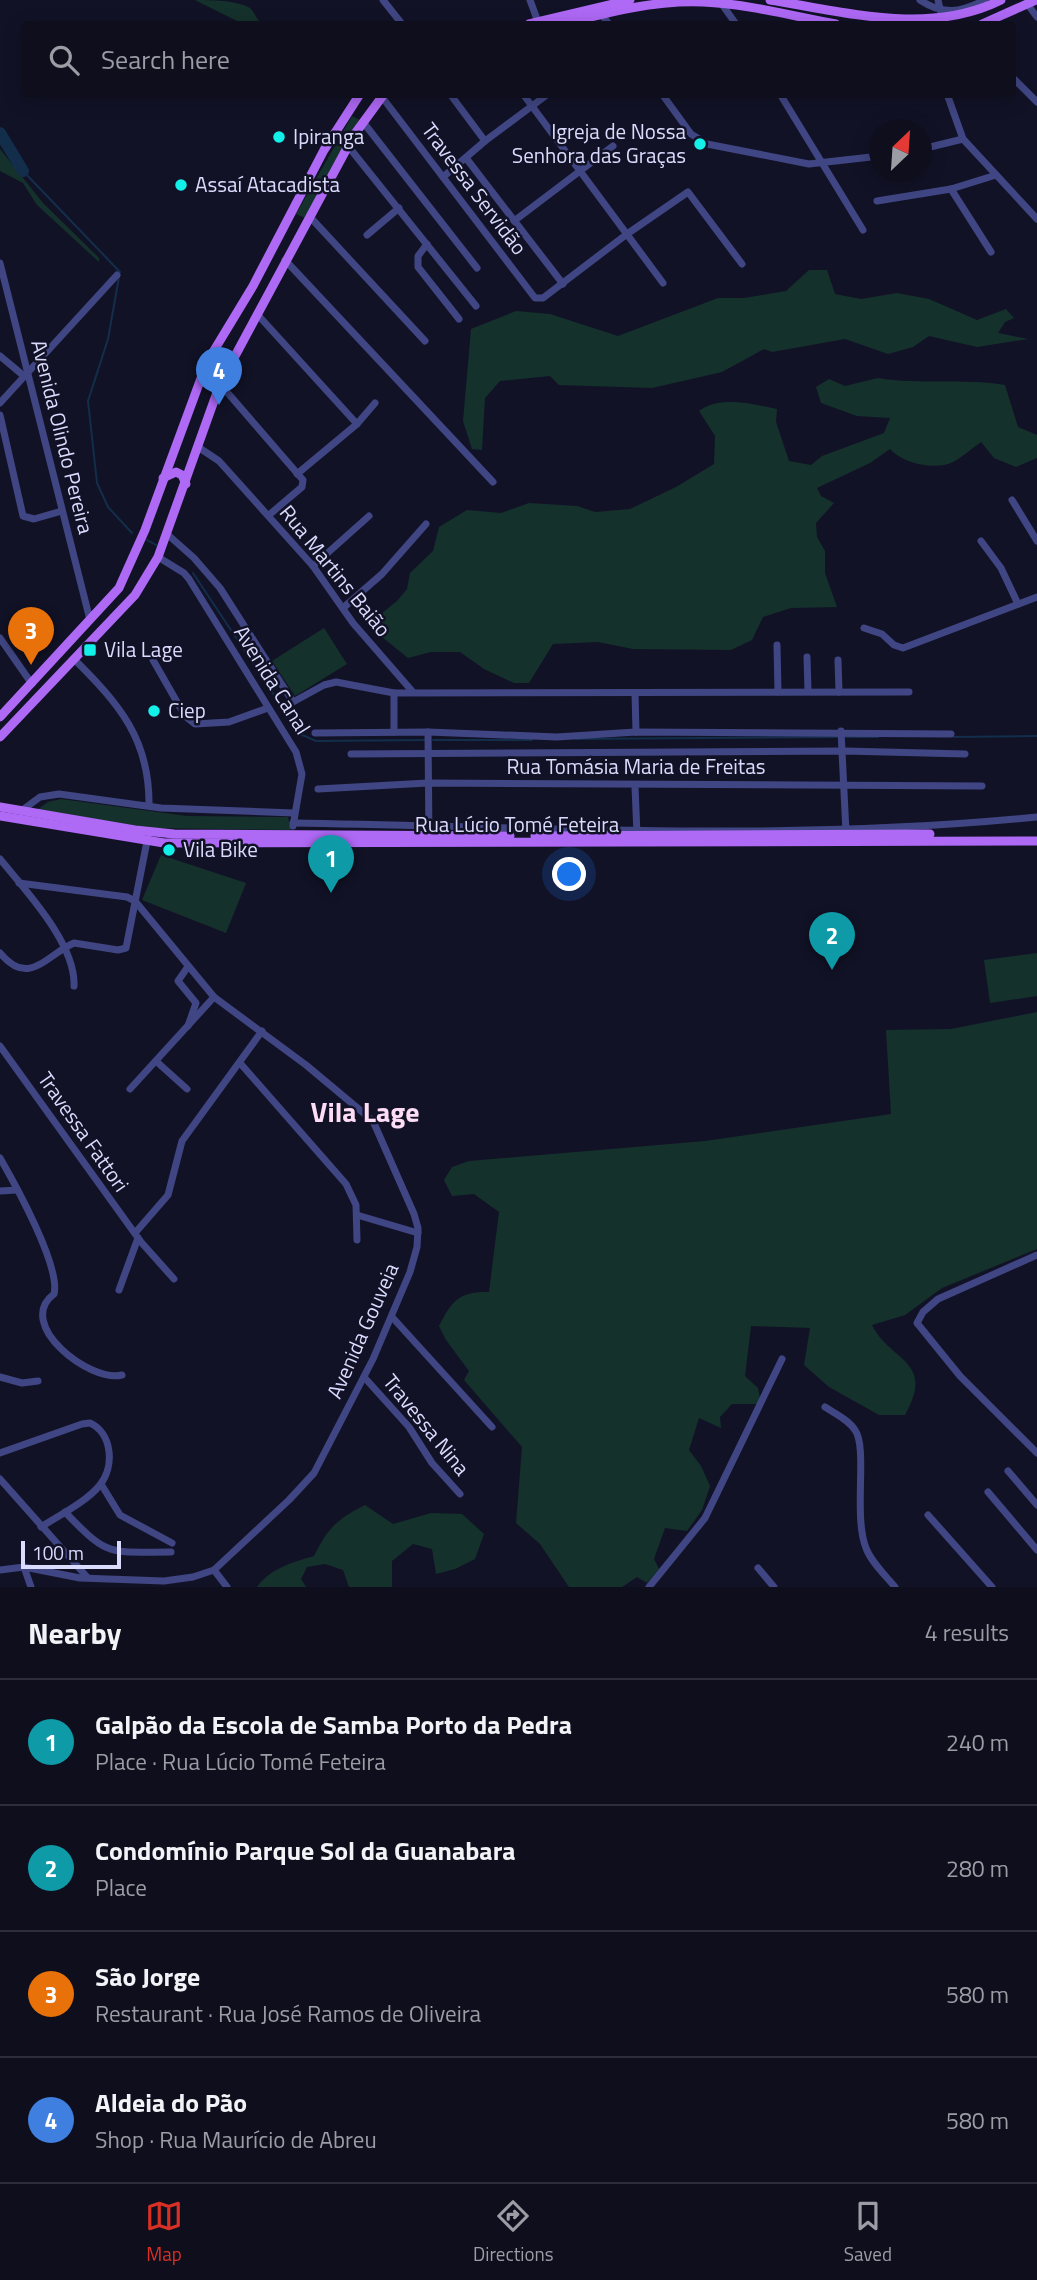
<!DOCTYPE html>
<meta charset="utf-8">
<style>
:root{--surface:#0e0e1d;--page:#1c1c2a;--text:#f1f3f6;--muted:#9b9ca4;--line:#2e2e3b;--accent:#d93025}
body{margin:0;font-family:"Titillium Web",sans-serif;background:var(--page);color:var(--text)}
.compass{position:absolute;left:869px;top:119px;width:63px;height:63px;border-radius:50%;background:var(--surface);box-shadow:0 4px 18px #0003;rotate:25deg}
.scale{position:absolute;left:21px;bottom:18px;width:100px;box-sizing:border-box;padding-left:7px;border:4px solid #dadbfd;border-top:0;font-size:19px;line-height:24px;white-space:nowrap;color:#dadbfd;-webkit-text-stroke:5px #121227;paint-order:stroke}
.you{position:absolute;left:570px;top:875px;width:24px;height:24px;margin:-18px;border:5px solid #fff;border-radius:50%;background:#1a73e8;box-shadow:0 0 0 10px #1a73e833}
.badge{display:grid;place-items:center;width:46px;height:46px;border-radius:50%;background:var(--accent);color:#fff;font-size:23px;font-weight:700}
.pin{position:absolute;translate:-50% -58px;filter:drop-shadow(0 2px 4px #0008)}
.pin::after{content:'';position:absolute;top:37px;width:24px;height:21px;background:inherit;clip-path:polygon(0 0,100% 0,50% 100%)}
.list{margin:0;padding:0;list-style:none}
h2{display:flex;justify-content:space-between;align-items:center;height:91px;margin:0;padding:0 28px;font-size:30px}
h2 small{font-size:23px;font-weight:400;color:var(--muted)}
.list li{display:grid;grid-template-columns:46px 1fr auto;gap:21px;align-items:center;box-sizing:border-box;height:126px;padding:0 28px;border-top:2px solid var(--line)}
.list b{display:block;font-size:26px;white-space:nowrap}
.list p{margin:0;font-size:23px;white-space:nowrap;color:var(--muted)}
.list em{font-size:23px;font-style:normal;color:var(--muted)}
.icon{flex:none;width:38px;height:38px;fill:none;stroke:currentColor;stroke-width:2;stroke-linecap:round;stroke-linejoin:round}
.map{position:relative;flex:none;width:1037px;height:1587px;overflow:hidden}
.search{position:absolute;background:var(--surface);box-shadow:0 4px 18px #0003;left:21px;right:21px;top:21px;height:77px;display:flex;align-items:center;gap:18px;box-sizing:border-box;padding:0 24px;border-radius:7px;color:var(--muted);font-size:26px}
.sheet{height:595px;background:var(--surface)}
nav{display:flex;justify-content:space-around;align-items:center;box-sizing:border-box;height:98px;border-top:2px solid var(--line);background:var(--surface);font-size:19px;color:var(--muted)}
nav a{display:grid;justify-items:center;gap:4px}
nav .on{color:var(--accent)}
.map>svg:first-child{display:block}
</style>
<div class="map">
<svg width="1037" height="1587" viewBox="0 0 1037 1587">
<rect width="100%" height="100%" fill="#121227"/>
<g fill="#15312c">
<path d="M195 0C212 0 236 0 250 8 257 15 256 21 264 24H243Z"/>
<path d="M352 116 360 120 308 219 296 214Z"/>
<path d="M0 149 43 203 99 258V262L37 205 23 183 0 171Z"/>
<path d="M809 270H827L835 294 861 299 897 293 929 299 977 320 1006 309 1014 318 1005 322 998 333 1028 339 977 347 929 336 913 347 888 354 845 339 772 352 764 349 722 372 652 388 559 385 550 376 500 381 485 398 482 450 472 449 463 421 471 329 516 311 550 314 618 336 718 298H744L786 291Z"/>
<path d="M878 378C920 385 963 378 1005 385L1018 427 1037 435V458L1016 467 994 458 981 442C972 448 963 457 953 462 935 471 902 463 890 449L870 463 817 488 821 496 834 503 816 523 817 537 825 551V573L837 607 791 608 763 617 752 640 731 650 633 649 598 642 553 644 529 683H514L484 669 460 652H431L408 658 366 624 370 611 381 614 397 601 407 589 410 573 433 551 439 527 467 510 501 513 529 503 577 506 595 512 630 509 676 487 714 464 715 436 699 411C719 395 754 404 777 409L776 422 789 461 811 465 822 456 884 433 890 418 857 416 821 403 816 387 829 379 845 386Z"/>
<path d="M324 628 347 664 295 696 272 661Z"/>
<path d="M61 799 187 816 288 817 291 830 147 828 38 809 48 802Z"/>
<path d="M161 855 246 883 226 933 142 900Z"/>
<path d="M1037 953V996L990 1003 984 960Z"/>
<path d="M1037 1012V1249L942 1288 905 1315 872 1325C890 1362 936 1360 905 1415H879L829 1387 804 1365 810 1328 751 1326 745 1376 758 1388 761 1404H732L720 1417 721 1428 699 1418 689 1450 701 1466 710 1486 702 1510 687 1531 665 1528 654 1559 659 1569 647 1583 637 1577 622 1587H569L540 1544 516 1523 522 1447 464 1380 469 1371 446 1340 439 1326C453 1299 459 1292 489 1292L499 1212 474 1194 452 1196 444 1180 452 1167 469 1161 705 1141 891 1114 886 1030 951 1029Z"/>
<path d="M365 1505 393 1524 431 1513 462 1514 484 1534 475 1559 455 1569 436 1574 432 1549 413 1544 392 1561V1587H349L343 1570 325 1564 307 1567 301 1579 306 1587H257C271 1568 293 1562 314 1556 328 1528 337 1519 365 1505Z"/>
</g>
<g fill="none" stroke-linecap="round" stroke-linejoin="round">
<g stroke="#122e4a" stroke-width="2">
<path d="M23 171 120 272"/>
<path d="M119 277 108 339 88 401 97 483 108 507 132 533"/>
<path d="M147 540 156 545"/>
<path d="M193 573 300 734 316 741 427 740"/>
<path d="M846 737H878"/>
<path d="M954 737 1037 736"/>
<path d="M576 739 840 737"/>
<path d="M433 740H532"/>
</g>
<path stroke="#122e4a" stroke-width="12" d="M0 133 23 171"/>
<g stroke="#404683" stroke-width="7">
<path d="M383 0 402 24"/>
<path d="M530 0 538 22"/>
<path d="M920 0C944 16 961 12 985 0"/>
<path d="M938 0 941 13"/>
<path d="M721 3 736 24"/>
<path d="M1028 5 1037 17"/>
<path d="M601 14 609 24"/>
<path d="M1012 77 1037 102"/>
<path d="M450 94 485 141"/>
<path d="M523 94 663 283"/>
<path d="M662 94 691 134 707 144 809 164 880 156"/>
<path d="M780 94 863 230"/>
<path d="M947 94 963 139 1037 219"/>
<path d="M382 97 535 298H543L627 234 688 192 742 264"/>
<path d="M363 122 477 268"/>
<path d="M348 146 476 306"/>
<path d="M922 149 963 139"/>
<path d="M466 158 563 284"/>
<path d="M443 177 485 141 548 94"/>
<path d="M951 189 991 252"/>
<path d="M877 201 951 189 996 175"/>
<path d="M311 218 425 341"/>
<path d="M514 221 613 146"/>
<path d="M367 235 399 208"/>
<path d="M427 244 418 256V267L459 319"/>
<path d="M285 260 493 482"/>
<path d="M0 263 90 620"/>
<path d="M257 314 357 424"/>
<path d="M0 356 24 376"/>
<path d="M220 384 303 480 302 487 269 515"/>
<path d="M0 403 117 275"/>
<path d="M0 415 23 516 34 519 62 511"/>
<path d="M198 447 219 461 313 566 353 623 412 691"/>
<path d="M297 474 357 424 375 403"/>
<path d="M1012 500 1037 541"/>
<path d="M167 534 194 558 220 588 293 702 324 685 336 682 394 693 909 692"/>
<path d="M981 541 1001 568 1018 604"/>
<path d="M158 557 184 573 189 579 296 752 302 774 293 826"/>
<path d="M313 566 369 516"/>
<path d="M343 608 382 574 426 524"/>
<path d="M864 628 882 634 894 645 903 648 1037 597"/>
<path d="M0 638 32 684"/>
<path d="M777 645 778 692"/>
<path d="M807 657 808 691"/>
<path d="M74 659C119 704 150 739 149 806"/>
<path d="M153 660 185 716 195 724 229 722 268 708"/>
<path d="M838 660 839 692"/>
<path d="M394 693V732"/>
<path d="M635 693 636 732"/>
<path d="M841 731 846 832"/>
<path d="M428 732 429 840"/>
<path d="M315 733 428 732 557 737 636 732 951 734"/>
<path d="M351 754 845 751 965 754"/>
<path d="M635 786 637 835"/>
<path d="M318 789 428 783 982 786"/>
<path d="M21 811 40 797 59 794 161 808 294 813"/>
<path d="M293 823C541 827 790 842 1037 817"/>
<path d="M0 859C26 891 76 944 74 986"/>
<path d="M0 953C29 988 46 955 74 943L118 950 126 948 148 836"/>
<path d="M187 968 178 981 196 1003 188 1026"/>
<path d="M0 1046 141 1242 174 1279"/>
<path d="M157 1062 187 1089"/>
<path d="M240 1063 346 1184 356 1205 357 1240"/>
<path d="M130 1089 214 997"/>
<path d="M0 1158C15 1184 61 1267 54 1294 14 1324 90 1383 122 1375"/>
<path d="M0 1191 17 1190"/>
<path d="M357 1215 418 1233"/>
<path d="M135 1233 168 1195 182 1141 262 1031"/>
<path d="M1037 1255 938 1299 923 1312 917 1323 960 1376 1037 1453"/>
<path d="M119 1290 138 1238"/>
<path d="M392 1317 492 1427"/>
<path d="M0 1377 22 1383 38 1381"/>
<path d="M364 1377 409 1427 432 1463 460 1494"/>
<path d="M825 1407C834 1413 849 1420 855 1430 868 1448 853 1516 866 1548 871 1562 886 1576 895 1587"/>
<path d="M0 1453 82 1424 90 1423C112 1433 115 1466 100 1485 86 1502 60 1515 41 1527"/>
<path d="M1008 1471 1037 1505"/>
<path d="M0 1479 87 1577"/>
<path d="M101 1484 120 1515 172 1543"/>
<path d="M988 1492 1037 1550"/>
<path d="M65 1512C109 1558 109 1552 171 1552"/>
<path d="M928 1515 992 1587"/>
<path d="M24 1567 31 1587"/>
<path d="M758 1568 774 1587"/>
<path d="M0 1570 24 1567 80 1578 164 1581 193 1577 214 1570 289 1500 314 1473 373 1359 410 1272 417 1247 418 1228 414 1214 373 1121 306 1065 214 997 135 901 127 897 19 883"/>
<path d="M214 1570 227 1587"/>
<path d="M649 1587 705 1518 782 1359"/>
</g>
<g stroke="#ae69f5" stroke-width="9">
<path d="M770 0C846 12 929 36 1001 0"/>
<path d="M529 24 630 0"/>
<path d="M564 24C608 12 656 0 703 2 748 4 792 16 836 24"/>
<path d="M982 24 1036 0"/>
<path d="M163 478 176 472 182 475 186 484"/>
<path d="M0 717 119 588 145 530 207 362 253 286 324 150 360 94"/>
<path d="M0 737 135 595 158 557 220 384 354 135 384 94"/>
<path d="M0 807 135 830 174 834 510 836"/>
<path d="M0 816 164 843 1037 841"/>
<path d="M535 836 930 834"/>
</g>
</g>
<g fill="#13efe9" stroke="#121227" stroke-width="2.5">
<circle cx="279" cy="137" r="7"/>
<circle cx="700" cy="144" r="7"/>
<circle cx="181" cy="185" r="7"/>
<rect x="83" y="643" width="14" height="14" rx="3.5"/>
<circle cx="154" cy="711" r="7"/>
<circle cx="169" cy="850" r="7"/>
</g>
<g text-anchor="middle" stroke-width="5" stroke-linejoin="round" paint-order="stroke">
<g font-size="21" fill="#dadbfd" stroke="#121227" text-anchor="start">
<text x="686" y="139" text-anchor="end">Igreja de Nossa<tspan x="686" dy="24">Senhora das Graças</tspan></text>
<text x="293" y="144">Ipiranga</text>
<text x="195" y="192">Assaí Atacadista</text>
<text x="104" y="657">Vila Lage</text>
<text x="168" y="718">Ciep</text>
<text x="183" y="857">Vila Bike</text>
</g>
<g font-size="21" fill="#dadbfd" stroke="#121227">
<text transform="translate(474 189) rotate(53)" y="7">Travessa Servidão</text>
<text transform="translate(62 437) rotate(76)" y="7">Avenida Olindo Pereira</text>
<text transform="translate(335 571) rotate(51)" y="7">Rua Martins Baião</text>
<text transform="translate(272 680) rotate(58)" y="7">Avenida Canal</text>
<text x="636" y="774">Rua Tomásia Maria de Freitas</text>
<text x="517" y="832">Rua Lúcio Tomé Feteira</text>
<text transform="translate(83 1132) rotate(55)" y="7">Travessa Fattori</text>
<text transform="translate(363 1331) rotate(-66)" y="7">Avenida Gouveia</text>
<text transform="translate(426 1425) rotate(51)" y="7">Travessa Nina</text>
</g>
<g font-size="28" font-weight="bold" fill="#fddcf5" stroke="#121227">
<text x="365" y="1122">Vila Lage</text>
</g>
</g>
</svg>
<svg class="compass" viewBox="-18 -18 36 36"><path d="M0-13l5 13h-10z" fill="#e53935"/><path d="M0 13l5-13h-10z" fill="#9b9ca4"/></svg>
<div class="scale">100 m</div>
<div class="you"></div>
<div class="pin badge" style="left:331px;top:893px;background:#0f9aa8">1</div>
<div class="pin badge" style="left:832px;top:970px;background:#0f9aa8">2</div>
<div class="pin badge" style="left:31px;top:665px;background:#e8710a">3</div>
<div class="pin badge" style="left:219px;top:405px;background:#3f7fe0">4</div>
<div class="search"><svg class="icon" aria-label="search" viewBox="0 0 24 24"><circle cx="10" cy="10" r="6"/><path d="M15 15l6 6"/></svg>Search here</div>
</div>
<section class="sheet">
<h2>Nearby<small>4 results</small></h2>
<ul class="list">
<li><span class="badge" style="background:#0f9aa8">1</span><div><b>Galpão da Escola de Samba Porto da Pedra</b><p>Place · Rua Lúcio Tomé Feteira</p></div><em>240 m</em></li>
<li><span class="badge" style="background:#0f9aa8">2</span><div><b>Condomínio Parque Sol da Guanabara</b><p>Place</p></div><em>280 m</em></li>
<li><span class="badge" style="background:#e8710a">3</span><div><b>São Jorge</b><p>Restaurant · Rua José Ramos de Oliveira</p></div><em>580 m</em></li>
<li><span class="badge" style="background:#3f7fe0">4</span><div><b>Aldeia do Pão</b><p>Shop · Rua Maurício de Abreu</p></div><em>580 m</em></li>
</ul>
</section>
<nav>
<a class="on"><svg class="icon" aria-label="map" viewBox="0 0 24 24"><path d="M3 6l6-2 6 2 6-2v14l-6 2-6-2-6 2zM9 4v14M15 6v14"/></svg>Map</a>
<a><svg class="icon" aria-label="directions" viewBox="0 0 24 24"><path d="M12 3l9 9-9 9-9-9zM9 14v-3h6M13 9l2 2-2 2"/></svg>Directions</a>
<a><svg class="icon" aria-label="saved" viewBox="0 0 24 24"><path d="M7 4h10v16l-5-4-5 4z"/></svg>Saved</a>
</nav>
